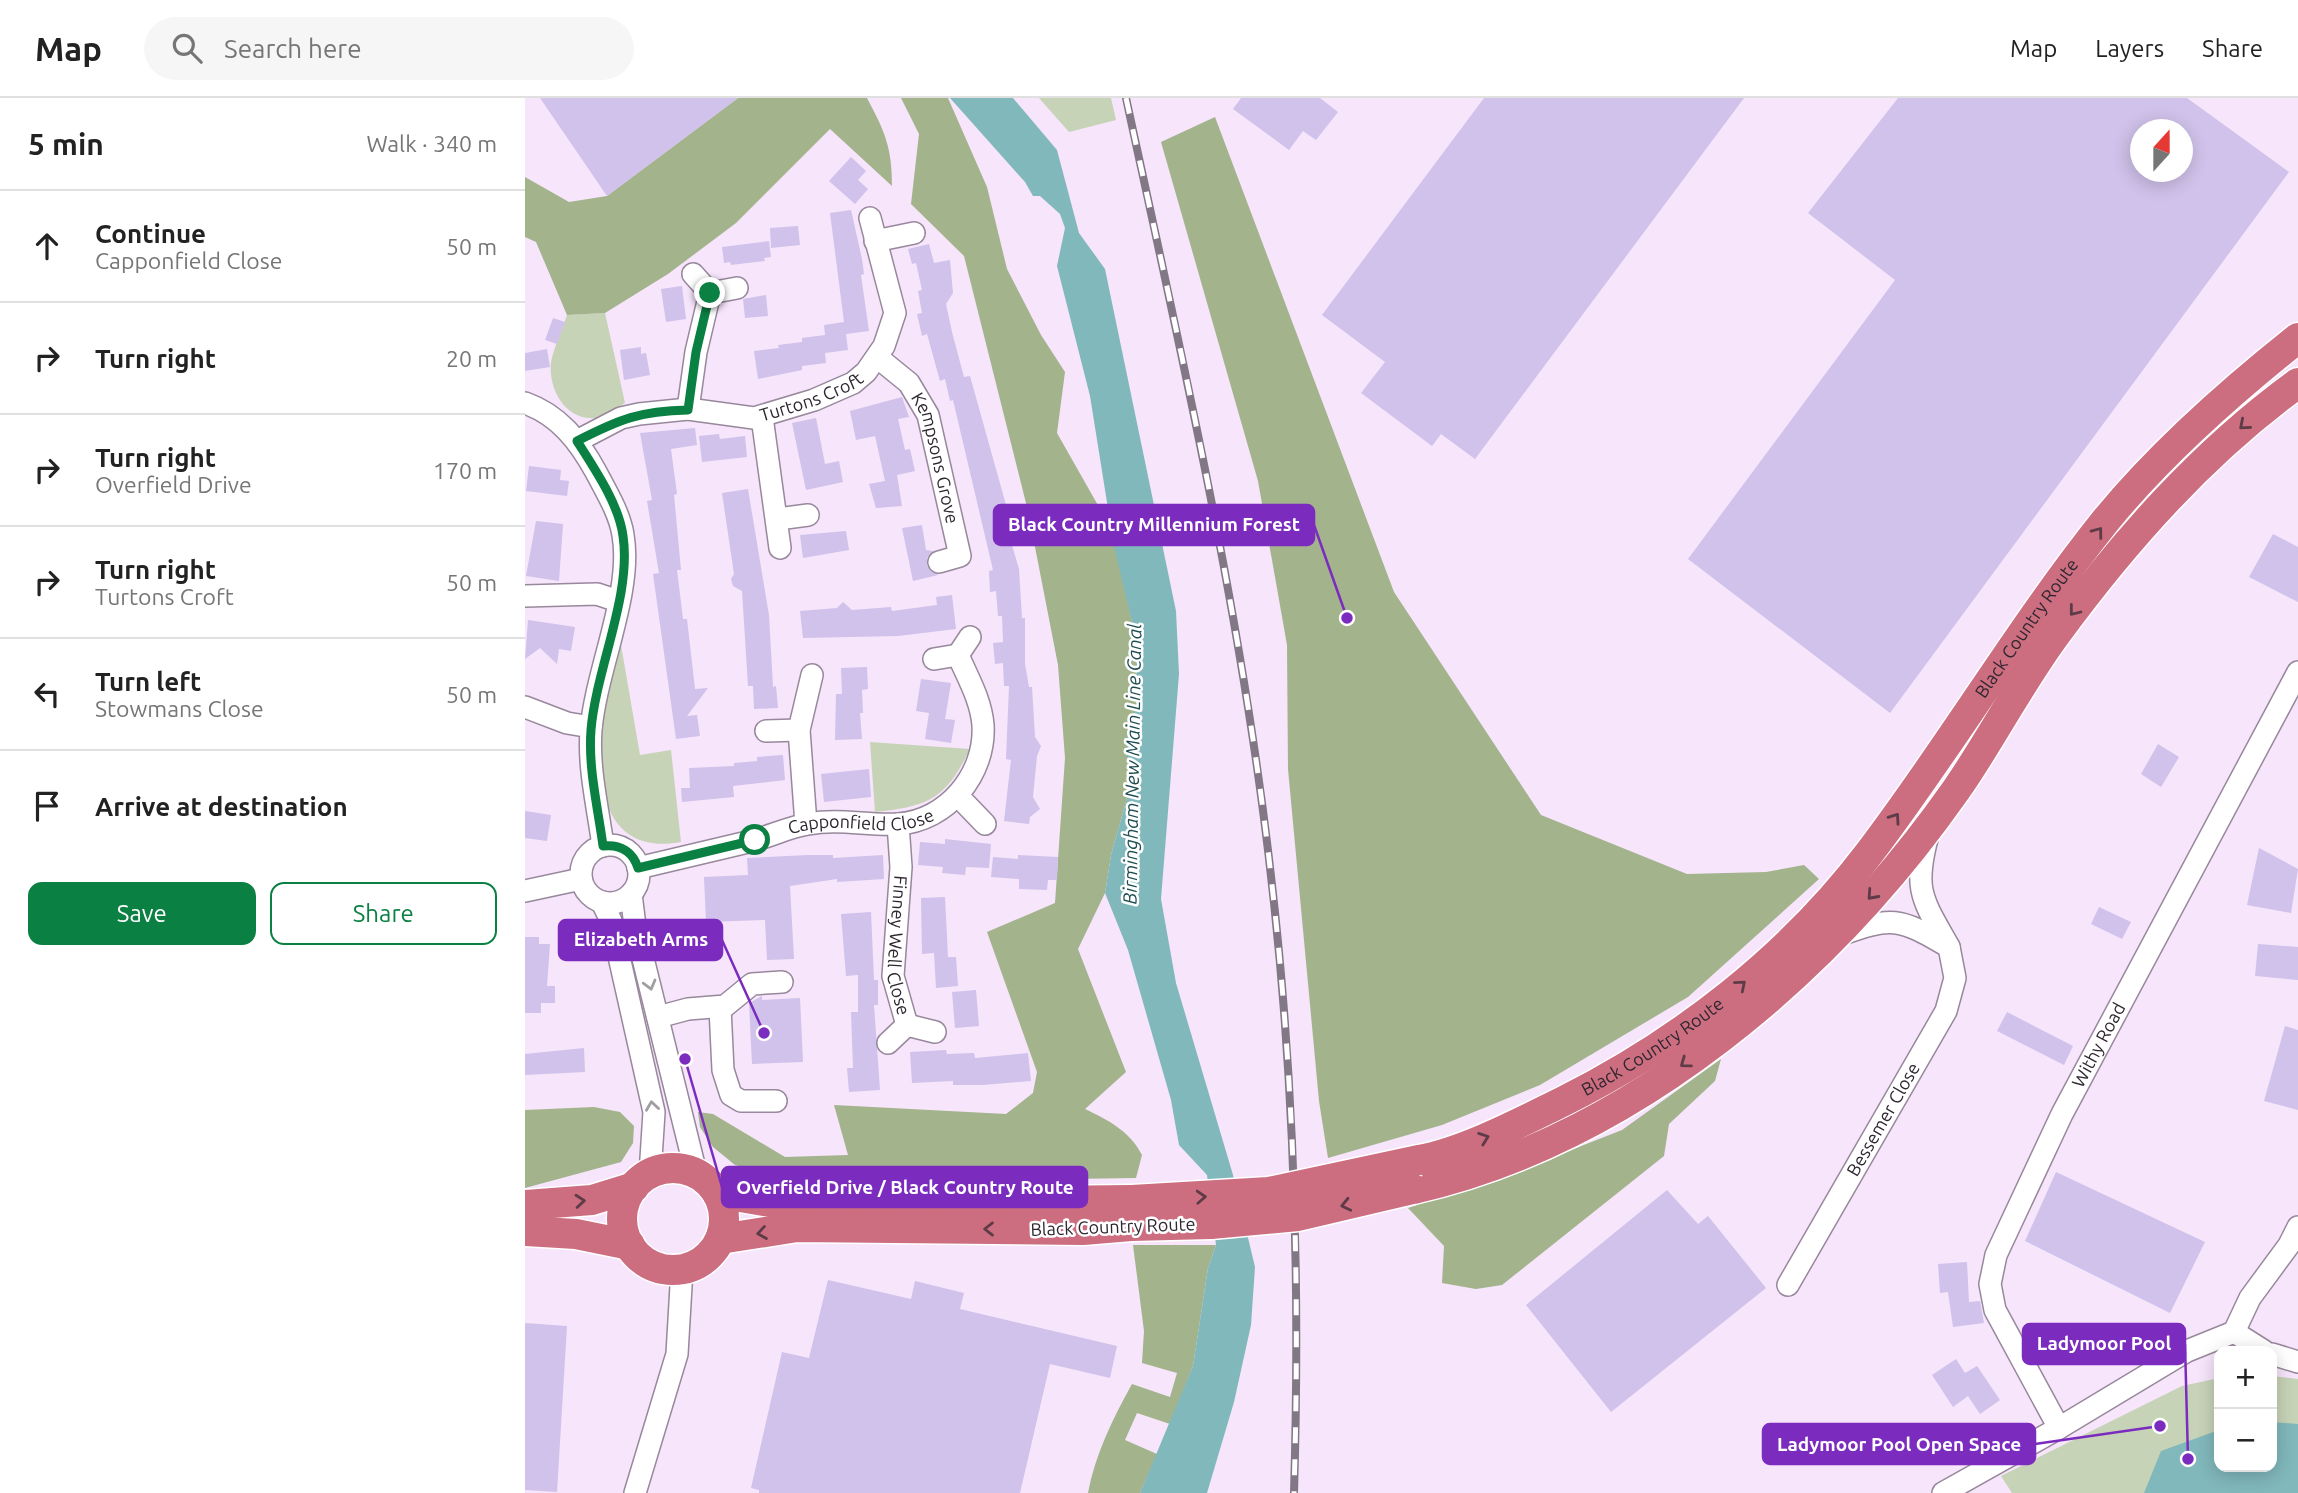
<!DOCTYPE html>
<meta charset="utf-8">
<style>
:root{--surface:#fff;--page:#f6f6f6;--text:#222;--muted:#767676;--line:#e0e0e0;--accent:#0b8043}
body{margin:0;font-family:Ubuntu,sans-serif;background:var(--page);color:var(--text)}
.controls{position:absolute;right:21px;bottom:21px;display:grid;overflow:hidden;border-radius:14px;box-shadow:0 4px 18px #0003}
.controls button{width:63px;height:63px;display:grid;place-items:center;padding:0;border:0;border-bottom:2px solid var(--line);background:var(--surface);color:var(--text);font:35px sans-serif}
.compass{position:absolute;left:1605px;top:21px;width:63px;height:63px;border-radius:50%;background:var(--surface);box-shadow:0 4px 18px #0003;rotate:21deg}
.stop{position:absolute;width:21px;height:21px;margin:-16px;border:5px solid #0b8043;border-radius:50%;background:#fff}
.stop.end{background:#0b8043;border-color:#fff;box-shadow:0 2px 7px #0008}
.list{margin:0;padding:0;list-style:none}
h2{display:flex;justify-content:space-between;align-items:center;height:91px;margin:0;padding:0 28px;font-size:30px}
h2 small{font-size:23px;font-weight:400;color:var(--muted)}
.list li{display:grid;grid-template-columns:46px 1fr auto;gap:21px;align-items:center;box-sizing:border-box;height:112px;padding:0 28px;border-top:2px solid var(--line)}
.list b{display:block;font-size:26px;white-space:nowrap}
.list p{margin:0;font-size:23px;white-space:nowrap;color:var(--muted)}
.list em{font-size:23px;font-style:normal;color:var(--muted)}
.actions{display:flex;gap:14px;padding:21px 28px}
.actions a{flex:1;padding:16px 0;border:2px solid var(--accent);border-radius:14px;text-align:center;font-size:24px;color:var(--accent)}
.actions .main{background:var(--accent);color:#fff}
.icon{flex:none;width:38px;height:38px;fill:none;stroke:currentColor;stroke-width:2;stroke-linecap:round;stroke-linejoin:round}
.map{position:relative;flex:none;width:1773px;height:1395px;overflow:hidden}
header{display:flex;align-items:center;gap:42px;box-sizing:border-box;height:98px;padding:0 35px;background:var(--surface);border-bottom:2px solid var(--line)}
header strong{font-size:33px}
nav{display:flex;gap:38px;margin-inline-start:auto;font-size:24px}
.search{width:490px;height:63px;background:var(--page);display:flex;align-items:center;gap:18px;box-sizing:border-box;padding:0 24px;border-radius:38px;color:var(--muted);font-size:26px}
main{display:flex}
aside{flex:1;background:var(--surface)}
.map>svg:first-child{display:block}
</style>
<header>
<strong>Map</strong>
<div class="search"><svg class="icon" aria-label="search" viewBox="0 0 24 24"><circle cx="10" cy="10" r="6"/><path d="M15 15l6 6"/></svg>Search here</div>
<nav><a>Map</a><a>Layers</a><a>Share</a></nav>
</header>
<main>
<aside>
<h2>5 min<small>Walk · 340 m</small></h2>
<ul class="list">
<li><svg class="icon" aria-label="ahead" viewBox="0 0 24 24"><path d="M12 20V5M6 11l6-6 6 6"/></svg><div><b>Continue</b><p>Capponfield Close</p></div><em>50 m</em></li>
<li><svg class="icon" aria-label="right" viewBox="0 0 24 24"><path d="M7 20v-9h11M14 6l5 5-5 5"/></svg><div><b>Turn right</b></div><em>20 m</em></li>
<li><svg class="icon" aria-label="right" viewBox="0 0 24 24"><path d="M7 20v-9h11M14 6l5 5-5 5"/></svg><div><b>Turn right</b><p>Overfield Drive</p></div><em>170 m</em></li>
<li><svg class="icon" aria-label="right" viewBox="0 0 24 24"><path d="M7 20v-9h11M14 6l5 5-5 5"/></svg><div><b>Turn right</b><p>Turtons Croft</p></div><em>50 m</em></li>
<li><svg class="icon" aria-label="left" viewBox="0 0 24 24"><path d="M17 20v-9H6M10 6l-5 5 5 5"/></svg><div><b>Turn left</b><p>Stowmans Close</p></div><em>50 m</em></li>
<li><svg class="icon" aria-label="arrive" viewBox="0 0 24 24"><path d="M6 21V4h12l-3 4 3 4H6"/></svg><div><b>Arrive at destination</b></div></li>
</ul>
<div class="actions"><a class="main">Save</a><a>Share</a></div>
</aside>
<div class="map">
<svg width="1773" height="1395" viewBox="0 0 1773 1395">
<rect width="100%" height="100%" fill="#f6e5fb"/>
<g fill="#c7d3b7">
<path d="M514 0H586L591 22 544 34Z"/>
<path d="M80 215 100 305C92 310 81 320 71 320 41 323 23 292 26 264 29 249 37 232 42 217Z"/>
<path d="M96 547 115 657 146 652 156 744C46 764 72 608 96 547Z"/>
<path d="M345 644 445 651C420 702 404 708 350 714Z"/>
<path d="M1747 1278 1773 1281V1395H1487L1476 1378 1657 1288 1694 1280V1369H1747Z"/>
</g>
<g fill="#a3b38c">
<path d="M213 0H342C360 34 367 49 367 88L305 31 211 125 143 176 80 215 42 217 11 144 0 139V79L44 104 82 98Z"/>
<path d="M376 0H423L462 89 482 171 516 237 540 274 532 335 587 432 609 533 613 600 604 693 586 757 580 795 553 851 601 974 560 1011C583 1022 605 1033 617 1057L611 1080 280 1085 210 1067 188 1049 175 1029 173 1014 188 1016 260 1059 323 1057 309 1007 481 1016 508 995 512 974 462 834 530 805 540 660 533 567 503 413 439 158 386 106 394 36Z"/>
<path d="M690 19 869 494 1016 717 1162 776 1241 774 1279 767 1294 781 1163 899 1015 987 917 1027 803 1060 794 1003 763 671 762 547 733 383 636 44Z"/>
<path d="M1196 961 1190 983 1144 1026 1139 1058 977 1187 951 1191 917 1185 919 1148 883 1110 980 1078 1097 1032Z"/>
<path d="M69 1009 95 1014 109 1028 108 1045 96 1064 0 1090V1012Z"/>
<path d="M608 1147H691L683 1170 668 1268 645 1326 612 1315 600 1342 632 1356 615 1395H563C570 1357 588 1320 607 1286L645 1299 652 1275 617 1265 619 1233Z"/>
</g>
<g fill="#81b8bc">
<path d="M425 0H488L532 52 554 135 580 171 651 513 654 576 636 801 651 885 708 1077 730 1169 726 1227 709 1304 682 1395H615L668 1268 683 1170 691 1147 682 1077 654 1047 646 1002 603 852 580 795 586 757 604 693 601 644 613 600 609 533 589 448 565 298 532 168 540 130 535 116 515 98H508L500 84Z"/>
<path d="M1747 1324 1773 1326V1395H1619L1636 1353 1694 1332V1369H1747Z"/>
</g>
<g fill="#d0c2ea" fill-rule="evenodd">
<path d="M15 0H213L82 98Z"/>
<path d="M716 0H795L813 14 791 42 778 33 764 52 708 11Z"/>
<path d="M959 0H1219L950 361 916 336 907 348 836 295 860 264 797 217Z"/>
<path d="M1373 0H1662L1764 74 1365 615 1163 461 1370 182 1283 115ZM1615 32H1657V74H1615Z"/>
<path d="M326 59 341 73 333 82 343 91 330 106 304 83Z"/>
<path d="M326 112 337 161 339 176 336 177 344 233 321 236 323 252 300 255 301 265 277 268V272L233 281 229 253 254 250 253 247 277 244V240L300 237 299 227 319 224 305 115Z"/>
<path d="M273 128 275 147 246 150 245 130Z"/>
<path d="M244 143 246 159 239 160 240 163 206 167 205 164 199 165 197 149Z"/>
<path d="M404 146 409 165 425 162 428 195 421 206 427 234 439 279 445 278 483 414 487 413 493 435 484 437 494 471 497 520H500V566L504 589H507L510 639 516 648 512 658 508 699 515 711 505 719 504 726 479 723 486 662 481 661 484 588H479L478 565 470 566 468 545 478 544 477 518H473L471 493 465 494 464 473 468 472 428 302 425 303 420 281 415 283 402 236 397 238 392 216 397 215 393 193 397 192 391 165 387 166 383 151Z"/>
<path d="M157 188 161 221 141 224 136 191Z"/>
<path d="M241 197 243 218 220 220 218 201Z"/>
<path d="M28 220 40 224 32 246 20 242Z"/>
<path d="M116 249V256L121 255 125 277 99 282 95 252Z"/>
<path d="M22 251 25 269 0 273V255Z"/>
<path d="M377 299 384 319 373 321 380 352 385 351 390 373 372 377 377 408 351 410 344 386 360 383 350 338 331 342 325 313Z"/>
<path d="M291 320 300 366 314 363 318 384 281 392 267 325Z"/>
<path d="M170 330 172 347 146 351 152 396 149 397 156 472H152L158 521H162L170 591 183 590 162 618 172 617 175 638 151 641 128 476 134 475 122 403 127 402 115 335Z"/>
<path d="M194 336 195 341 220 338 222 359 177 364 174 338Z"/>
<path d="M4 368 36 372 35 382 44 383 42 398 1 393Z"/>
<path d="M223 391 244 517 248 589 251 588 253 610 229 611 228 588H223L217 493 208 488 206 481 209 476 197 395Z"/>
<path d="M11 423 38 426 34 483 1 478Z"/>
<path d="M397 427 401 452 408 453 402 460V468L413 477 388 483 377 430Z"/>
<path d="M321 433 324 452 278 460 275 437Z"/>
<path d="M1748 436 1773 449V504L1724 479Z"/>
<path d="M427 497 431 531 373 538 278 540 275 513 312 510 318 504 327 512 366 509 367 513 412 507 411 499Z"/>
<path d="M3 522 50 529 46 553 34 551 32 566 15 550 0 561Z"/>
<path d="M342 569 343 591 337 592 338 615H335L337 641 310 642 311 596H317L316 570Z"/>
<path d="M396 581 426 585 420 621 430 622 426 645 400 641 404 615 391 613Z"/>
<path d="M1633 646 1654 659 1636 689 1616 676Z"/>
<path d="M258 657 260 682 208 688 209 699 157 704 156 690H165L164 670 209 668V665L232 663V659Z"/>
<path d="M344 671 346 699 299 704 296 676Z"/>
<path d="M0 713 26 717 22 743 0 740Z"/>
<path d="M420 741 466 746 464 770 441 769 440 777 417 775 418 769 393 767 395 744 420 746Z"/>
<path d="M1734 750 1773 771 1766 815 1722 807Z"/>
<path d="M283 757H308V760L358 757 359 781 312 784V781L265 788 269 861 242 862 240 822 181 824 179 779 223 777 222 760Z"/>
<path d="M493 757 533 759 532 782H523L522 792 494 791V781L466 779 468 759 493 761Z"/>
<path d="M420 799 423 859H431L433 888 411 890 409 855 397 856 396 800Z"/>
<path d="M1574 809 1606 824 1597 841 1566 826Z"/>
<path d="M346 814 349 882H353V907H349L355 992 324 994 322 970H328L326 914H333V877L321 878 316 816Z"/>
<path d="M0 839H14V846H25L22 888H30V905H16V915H0Z"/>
<path d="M1733 846 1773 849V882L1730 878Z"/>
<path d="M451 892 454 928 430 930 427 894Z"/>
<path d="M237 898V902L275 900 278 964 227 966 224 905Z"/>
<path d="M1482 914 1548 948 1539 967 1472 933Z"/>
<path d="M1760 928 1773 932V1012L1739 1003Z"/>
<path d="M59 950 60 974 0 977V956Z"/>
<path d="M421 952 422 956 449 955 450 960 503 955 506 983 458 987H428V983L387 985 385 954Z"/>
<path d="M1531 1074 1680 1144 1645 1215 1500 1143Z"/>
<path d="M1142 1092 1173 1126 1183 1118 1241 1190 1086 1314 1001 1207Z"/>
<path d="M1442 1164 1444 1204 1455 1203 1459 1225 1428 1229 1423 1194 1415 1195 1413 1166Z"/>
<path d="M303 1182 386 1201 390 1183 439 1195 435 1211 592 1248 585 1280 525 1266 495 1395H234V1392L226 1390 257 1254 284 1260Z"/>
<path d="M0 1225 42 1228 32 1394 0 1392Z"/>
<path d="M1431 1261 1440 1275 1452 1268 1475 1302 1455 1316 1443 1298 1428 1309 1407 1277Z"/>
</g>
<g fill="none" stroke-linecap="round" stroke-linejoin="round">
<defs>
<g id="minor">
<path d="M350 143 389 135"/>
<path d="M185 195 212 190"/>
<path id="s1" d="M352 259 384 285 403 317 435 458 414 464"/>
<path d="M0 305C34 317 54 343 71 374 81 393 95 416 98 437 108 494 71 572 66 632 63 670 73 710 78 748"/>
<path d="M163 311 171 254 185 195 168 176"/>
<path d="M237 319 255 450"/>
<path id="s2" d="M52 343 96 320 114 316 163 311 229 320 289 302 328 285 341 274 359 248 370 215 345 120"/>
<path d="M253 421 283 417"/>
<path d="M0 498 72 496 93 503"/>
<path d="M433 557 445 539"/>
<path d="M0 609 42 625 66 629"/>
<path d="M241 633 274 632"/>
<path d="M433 698 460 726"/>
<path d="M281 726 274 632 287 577"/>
<path id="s3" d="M373 726 376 769 368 878 382 927"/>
<circle cx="85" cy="776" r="29"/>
<path id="s4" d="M113 770C151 761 189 752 227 743 246 738 264 729 283 726 314 720 343 728 373 726 422 723 461 676 458 627 456 602 443 580 433 557L409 561"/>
<path d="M0 793 56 781"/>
<path d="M106 796 110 828 171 1075"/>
<path d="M77 804 86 823 129 1014 125 1076"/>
<path d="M1312 838C1368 818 1373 819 1424 849 1397 801 1388 792 1403 737"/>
<path d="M195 910 198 972 206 997 216 1003H251"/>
<path d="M133 919 163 911 200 908 227 886 257 884"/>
<path d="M363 945 382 927 410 934"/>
<path id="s5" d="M1263 1187 1421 913 1430 880 1424 849"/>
<path d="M1709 1234 1725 1200 1764 1147 1773 1129"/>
<path d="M1709 1234 1739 1253"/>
<path d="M1747 1256 1773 1264"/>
<path id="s6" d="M1534 1330 1470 1212 1465 1186 1471 1157 1537 1016 1773 574"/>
<path d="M110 1395 152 1256 157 1171"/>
<path d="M1418 1395 1534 1330 1662 1253 1709 1234"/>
</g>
<g id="highway">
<path id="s7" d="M894 1062C939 1054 996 1024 1037 1004 1155 945 1265 860 1345 754 1427 646 1496 528 1581 422 1636 355 1705 294 1773 240"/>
<circle cx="148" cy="1121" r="51"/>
<path d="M888 1091C1108 1041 1304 873 1431 692 1466 642 1494 586 1531 536 1600 442 1678 354 1773 285"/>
<path d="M192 1095 257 1106 607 1102"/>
<path d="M0 1107 67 1102 109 1089"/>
<path d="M0 1133 51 1136 105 1147"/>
<path d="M195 1141 272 1129 558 1132 606 1128"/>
</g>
</defs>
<use href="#minor" stroke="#98889c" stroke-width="24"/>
<use href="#highway" stroke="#fff" stroke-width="33"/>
<use href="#minor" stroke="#fff" stroke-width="21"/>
<use href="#highway" stroke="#cc6d80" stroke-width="30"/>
<defs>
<path id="rail" d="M601 0C657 260 718 522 747 787 770 989 775 1192 769 1395"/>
</defs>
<use href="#rail" stroke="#827785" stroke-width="8"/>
<use href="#rail" stroke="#fff" stroke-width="5" stroke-dasharray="16" stroke-linecap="butt"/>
<defs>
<g id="highway-bridge">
<path d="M607 1102 744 1094 894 1062"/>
<path d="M606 1128 686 1126 773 1118 888 1091"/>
</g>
</defs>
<use href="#highway-bridge" stroke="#fff" stroke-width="33" stroke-linecap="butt"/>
<use href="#highway-bridge" stroke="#cc6d80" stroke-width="30"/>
</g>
<defs><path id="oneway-chevron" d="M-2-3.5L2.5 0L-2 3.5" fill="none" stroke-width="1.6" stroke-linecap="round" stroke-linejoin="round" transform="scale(1.75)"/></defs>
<g stroke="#5d3c47">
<use href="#oneway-chevron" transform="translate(1719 327) rotate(139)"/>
<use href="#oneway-chevron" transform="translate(1573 434) rotate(-53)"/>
<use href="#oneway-chevron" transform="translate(1549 513) rotate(128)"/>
<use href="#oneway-chevron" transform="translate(1370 720) rotate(-55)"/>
<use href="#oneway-chevron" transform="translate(1347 797) rotate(132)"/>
<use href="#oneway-chevron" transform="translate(1216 887) rotate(-40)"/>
<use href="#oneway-chevron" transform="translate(1160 965) rotate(144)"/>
<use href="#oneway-chevron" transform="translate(959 1040) rotate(-20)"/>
<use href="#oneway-chevron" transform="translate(676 1099) rotate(-3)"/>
<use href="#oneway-chevron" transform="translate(55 1103) rotate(-5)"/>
<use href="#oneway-chevron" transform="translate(821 1107) rotate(167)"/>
<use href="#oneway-chevron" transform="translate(464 1131) rotate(-180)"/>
<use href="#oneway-chevron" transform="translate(237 1135) rotate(171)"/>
</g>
<g stroke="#a19ea1">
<use href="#oneway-chevron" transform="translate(125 887) rotate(75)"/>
<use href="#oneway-chevron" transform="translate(127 1008) rotate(-98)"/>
</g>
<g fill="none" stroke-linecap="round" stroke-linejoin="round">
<path stroke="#0b8043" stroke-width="9" d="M185 195 171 254 163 312C115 313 95 321 52 343 69 370 94 406 98 438 107 497 71 571 66 632 63 670 73 710 78 748 96 746 108 754 113 770L230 742"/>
</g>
<g text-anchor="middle" stroke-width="5" stroke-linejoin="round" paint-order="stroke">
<g font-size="18" fill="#2e272f" stroke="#fff">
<text dy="6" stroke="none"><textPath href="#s2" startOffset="245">Turtons Croft</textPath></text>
<text dy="6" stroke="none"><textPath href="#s1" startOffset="122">Kempsons Grove</textPath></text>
<text dy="6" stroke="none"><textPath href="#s7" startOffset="828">Black Country Route</textPath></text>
<text dy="6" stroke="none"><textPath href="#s4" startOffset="229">Capponfield Close</textPath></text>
<text dy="6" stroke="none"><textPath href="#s3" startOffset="122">Finney Well Close</textPath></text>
<text dy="6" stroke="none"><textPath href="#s6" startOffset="424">Withy Road</textPath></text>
<text dy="6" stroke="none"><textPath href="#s7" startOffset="261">Black Country Route</textPath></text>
<text dy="6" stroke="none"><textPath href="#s5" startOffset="191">Bessemer Close</textPath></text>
<text transform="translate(588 1129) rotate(-2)" y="6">Black Country Route</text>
</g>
<g font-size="19" font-style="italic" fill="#1d4d51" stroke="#fff">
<text transform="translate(607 666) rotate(-89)" y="7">Birmingham New Main Line Canal</text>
</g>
</g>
<path fill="none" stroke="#7b2cbf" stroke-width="2.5" d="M822 520L789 427M239 935L197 842M160 961L197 1089M1663 1361L1660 1246M1635 1328L1510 1346"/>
<g fill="#7b2cbf" stroke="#fff" stroke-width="2.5">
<circle cx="822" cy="520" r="7"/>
<circle cx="239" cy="935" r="7"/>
<circle cx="160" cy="961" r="7"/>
<circle cx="1663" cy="1361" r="7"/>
<circle cx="1635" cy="1328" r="7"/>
</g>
<g fill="#7b2cbf" stroke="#7b2cbf" stroke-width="2.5">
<rect x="469" y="407" width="320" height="40" rx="7"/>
<rect x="34" y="822" width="163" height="40" rx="7"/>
<rect x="197" y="1069" width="365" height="40" rx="7"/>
<rect x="1498" y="1226" width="162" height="40" rx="7"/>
<rect x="1238" y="1326" width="272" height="40" rx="7"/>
</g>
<g font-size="19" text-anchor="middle" font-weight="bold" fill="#fff">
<text x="629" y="433">Black Country Millennium Forest</text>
<text x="116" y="848">Elizabeth Arms</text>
<text x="380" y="1096">Overfield Drive / Black Country Route</text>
<text x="1579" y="1252">Ladymoor Pool</text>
<text x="1374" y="1353">Ladymoor Pool Open Space</text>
</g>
</svg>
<div class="controls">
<button>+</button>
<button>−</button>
</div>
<svg class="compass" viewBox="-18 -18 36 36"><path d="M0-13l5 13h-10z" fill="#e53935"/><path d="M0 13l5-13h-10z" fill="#767676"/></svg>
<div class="stop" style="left:230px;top:742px"></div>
<div class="stop end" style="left:185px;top:195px"></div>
</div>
</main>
